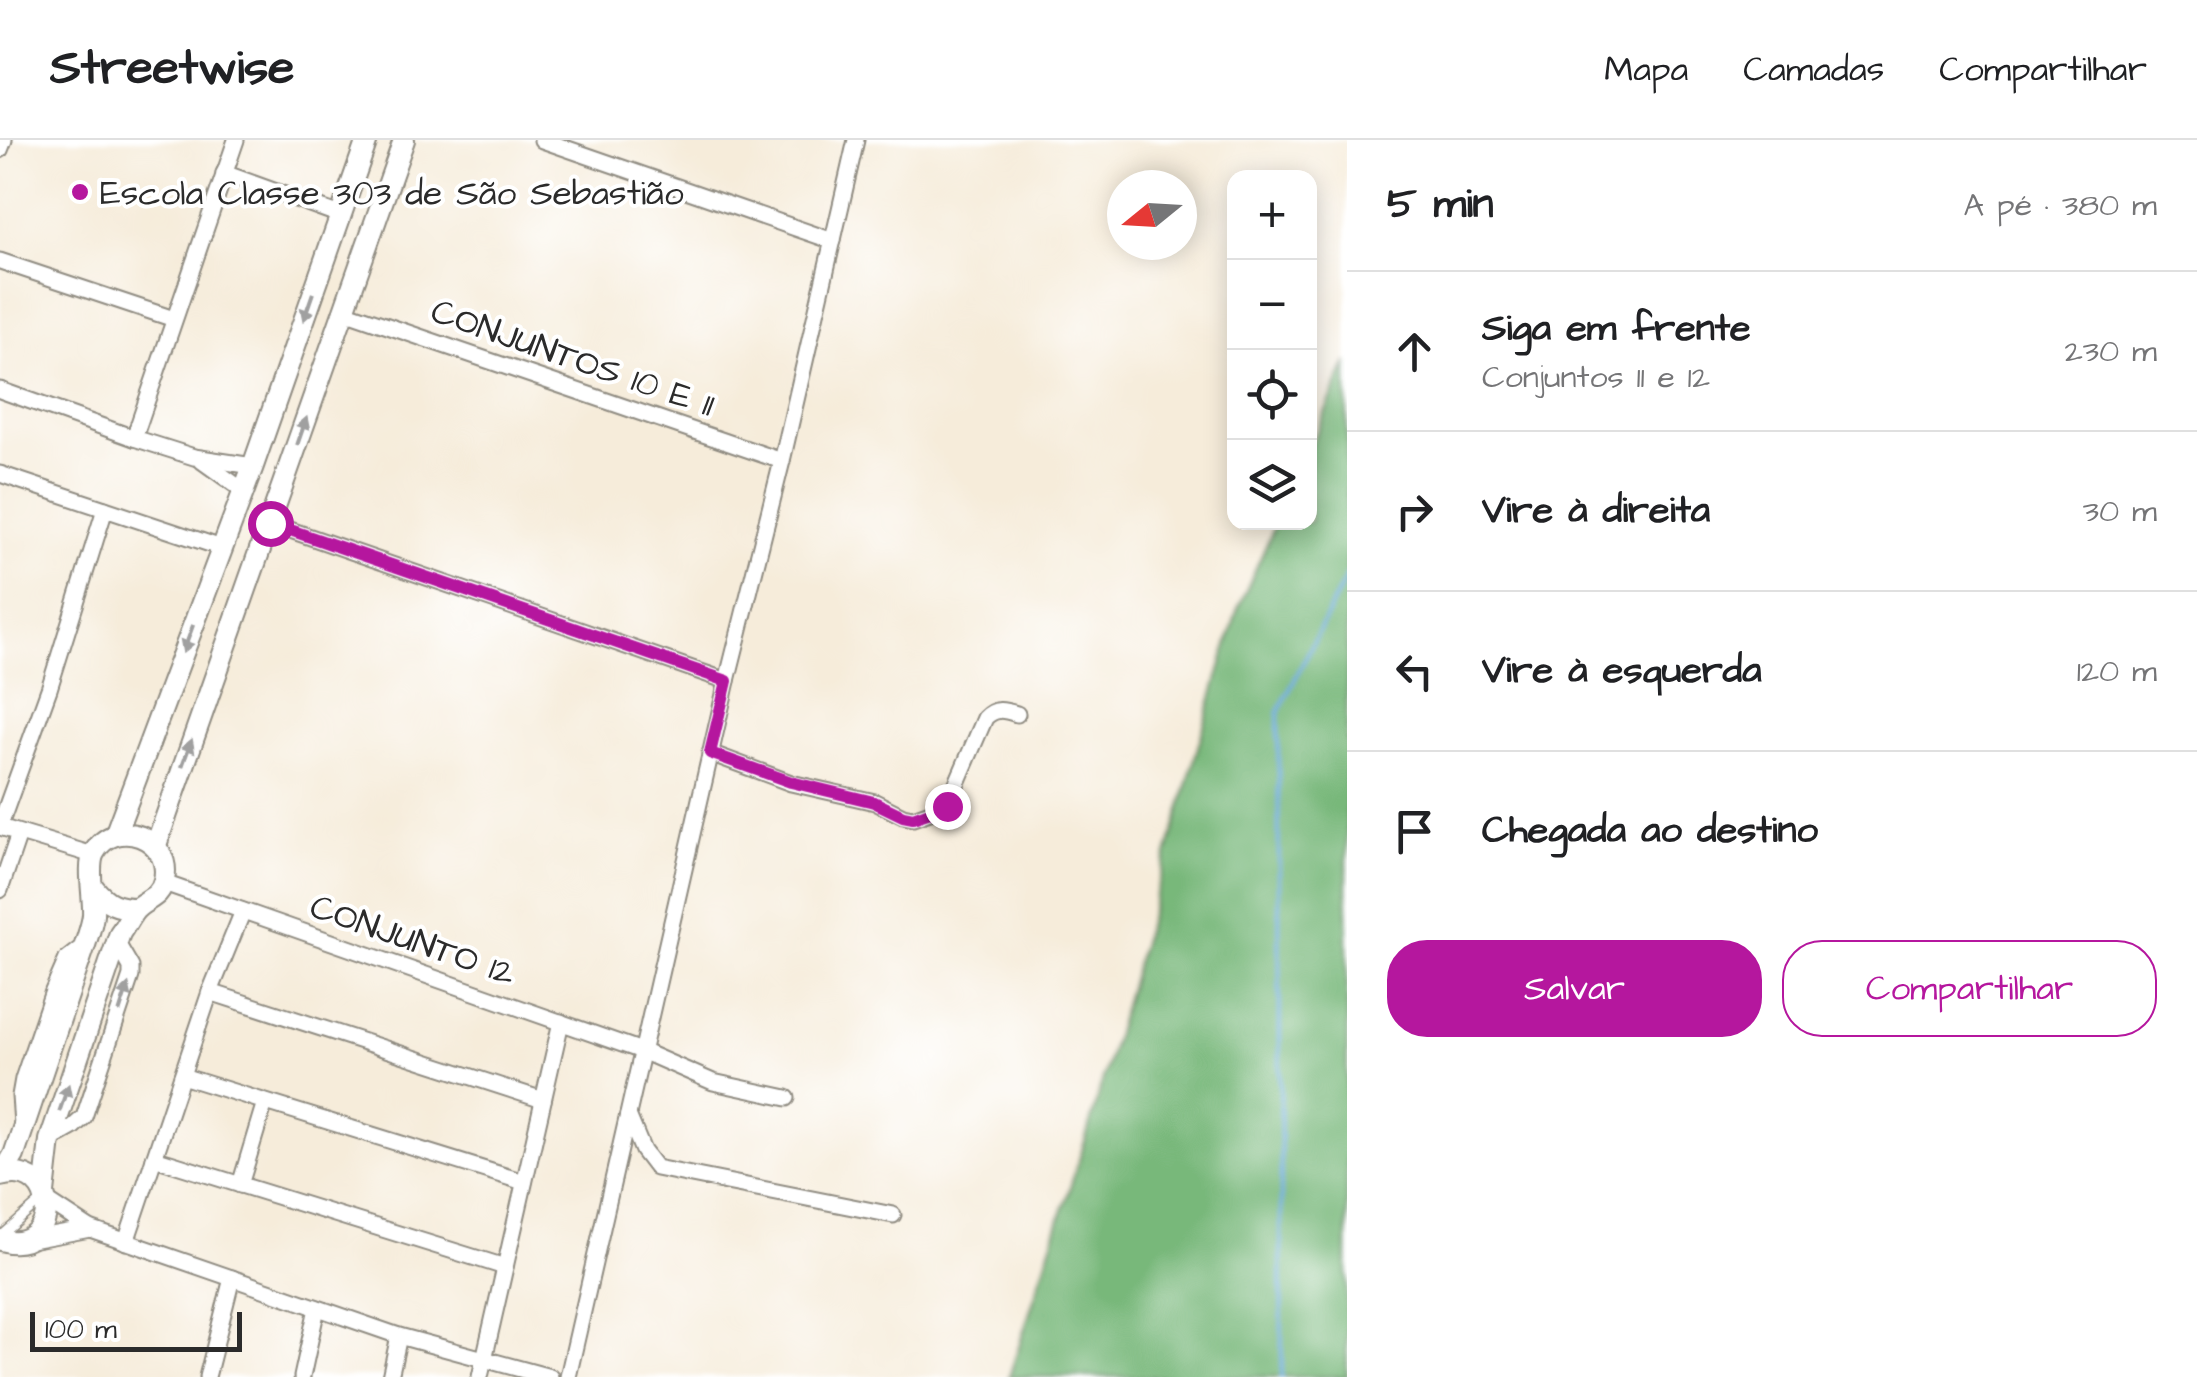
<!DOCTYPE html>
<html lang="pt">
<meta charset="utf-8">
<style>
:root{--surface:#fff;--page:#f6f6f6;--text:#202124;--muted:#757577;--line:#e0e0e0;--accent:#b5179e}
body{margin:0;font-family:"Architects Daughter",sans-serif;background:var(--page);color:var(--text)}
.controls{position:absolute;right:30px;top:30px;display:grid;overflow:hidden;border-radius:20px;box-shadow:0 5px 25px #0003}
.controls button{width:90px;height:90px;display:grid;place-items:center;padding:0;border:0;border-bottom:2px solid var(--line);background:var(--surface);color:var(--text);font:50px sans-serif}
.compass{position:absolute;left:1107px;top:30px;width:90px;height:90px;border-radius:50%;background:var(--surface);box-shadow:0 5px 25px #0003;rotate:252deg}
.scale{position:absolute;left:30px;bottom:25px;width:212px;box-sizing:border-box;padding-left:10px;border:5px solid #2b2b2b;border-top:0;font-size:28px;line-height:35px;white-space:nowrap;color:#2b2b2b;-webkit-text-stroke:8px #fff;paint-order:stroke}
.stop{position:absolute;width:30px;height:30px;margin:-22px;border:8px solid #b5179e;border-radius:50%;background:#fff}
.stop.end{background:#b5179e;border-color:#fff;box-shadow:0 2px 10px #0008}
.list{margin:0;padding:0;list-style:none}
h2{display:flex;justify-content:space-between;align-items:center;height:130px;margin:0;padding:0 40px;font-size:42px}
h2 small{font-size:32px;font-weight:400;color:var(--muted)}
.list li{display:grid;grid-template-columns:65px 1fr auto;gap:30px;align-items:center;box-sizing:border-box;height:160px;padding:0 40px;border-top:2px solid var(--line)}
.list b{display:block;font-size:38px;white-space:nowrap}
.list p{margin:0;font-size:32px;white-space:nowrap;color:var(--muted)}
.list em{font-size:32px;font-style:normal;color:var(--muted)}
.actions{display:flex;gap:20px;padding:30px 40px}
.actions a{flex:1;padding:22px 0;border:2px solid var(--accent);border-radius:40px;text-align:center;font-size:35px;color:var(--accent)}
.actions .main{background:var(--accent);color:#fff}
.icon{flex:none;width:55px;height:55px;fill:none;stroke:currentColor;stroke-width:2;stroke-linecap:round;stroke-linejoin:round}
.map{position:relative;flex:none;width:1347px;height:1237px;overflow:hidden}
header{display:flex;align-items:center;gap:60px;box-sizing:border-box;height:140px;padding:0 50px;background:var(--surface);border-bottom:2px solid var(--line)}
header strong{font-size:48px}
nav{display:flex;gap:55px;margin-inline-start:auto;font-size:35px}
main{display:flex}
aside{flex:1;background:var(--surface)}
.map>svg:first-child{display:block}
</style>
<header>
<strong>Streetwise</strong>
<nav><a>Mapa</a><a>Camadas</a><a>Compartilhar</a></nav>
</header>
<main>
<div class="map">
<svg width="1347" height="1237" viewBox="0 0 1347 1237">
<rect width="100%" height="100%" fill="#fff"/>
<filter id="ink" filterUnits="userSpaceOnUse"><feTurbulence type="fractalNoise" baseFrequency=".01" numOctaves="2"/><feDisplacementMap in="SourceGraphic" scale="20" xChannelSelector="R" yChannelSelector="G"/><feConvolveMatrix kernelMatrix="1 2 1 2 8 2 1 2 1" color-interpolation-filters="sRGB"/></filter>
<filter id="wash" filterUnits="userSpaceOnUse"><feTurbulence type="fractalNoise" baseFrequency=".0048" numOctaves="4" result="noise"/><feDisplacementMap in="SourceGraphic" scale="40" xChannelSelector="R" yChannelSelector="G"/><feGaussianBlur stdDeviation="2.25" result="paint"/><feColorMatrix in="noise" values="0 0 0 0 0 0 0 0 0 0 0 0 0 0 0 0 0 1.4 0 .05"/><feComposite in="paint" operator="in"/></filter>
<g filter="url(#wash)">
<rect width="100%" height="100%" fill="#f6ecda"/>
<path fill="#78b87a" stroke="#527252" stroke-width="2.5" d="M1347 222V1237H1009L1086 998 1237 471 1276 383 1310 382V307Z"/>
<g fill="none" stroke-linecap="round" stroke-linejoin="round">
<path stroke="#66a7da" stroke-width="4" d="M1282 1237 1278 573 1347 435"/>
</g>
</g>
<g filter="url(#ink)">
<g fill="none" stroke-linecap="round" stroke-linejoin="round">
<defs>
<path id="service" d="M0 1097 42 1060"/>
<g id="minor">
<path d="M542 0 833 101"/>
<path d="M0 10 4 0"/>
<path d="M224 33 340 75"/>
<path d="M0 121 174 179"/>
<path d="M344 171 782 321"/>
<path d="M0 250 134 298 194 317 253 326"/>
<path d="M134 298 236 0"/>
<path d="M202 321 244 351"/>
<path d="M0 334 222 408"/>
<path d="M270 383 727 541"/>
<path d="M710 613 791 643 875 662 903 676 913 678 947 666 985 578C995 567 1004 570 1017 574"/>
<path d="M0 685 49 549 105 369"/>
<path d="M0 687 93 715"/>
<path d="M164 743 642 911 713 942 787 958"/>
<path d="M0 750 19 694"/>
<path d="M210 852 543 960"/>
<path d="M182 936 524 1042"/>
<path d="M628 975 643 1011 656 1028 893 1075"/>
<path d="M22 984 20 956 23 939 53 851 67 819 85 805"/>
<path d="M50 1000 73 987 84 977 131 836V827L117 803"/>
<path d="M154 1018 505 1127"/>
<path d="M240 1045 265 962"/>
<path d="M46 1060 90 1089 399 1196 550 1237"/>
<path d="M25 1101 90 1089"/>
<path d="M126 1102 210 852 243 771"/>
<path d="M207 1237 232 1138"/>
<path d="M302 1237 317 1168"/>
<path d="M390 1237 399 1196"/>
<path d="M480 1237 561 882"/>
<path d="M568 1237 727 541 782 321 856 0"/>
</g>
<g id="tertiary">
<path d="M115 695 253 326 367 0"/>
<path d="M156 705 404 0"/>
<path d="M94 748C107 764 117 768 137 768"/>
<path d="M2 1035 14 1015 85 805C88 795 92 785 93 775 94 758 87 726 94 713 115 675 173 698 164 740 160 757 149 758 138 767 131 773 126 785 120 793L50 1000 44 1053"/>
<path d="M0 1036C62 1019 61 1118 0 1100"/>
</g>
</defs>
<use href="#service" stroke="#908c82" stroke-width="11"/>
<use href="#minor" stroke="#908c82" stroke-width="19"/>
<use href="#tertiary" stroke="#908c82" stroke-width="24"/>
<use href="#service" stroke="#fff" stroke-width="8"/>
<use href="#minor" stroke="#fff" stroke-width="15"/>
<use href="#tertiary" stroke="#fff" stroke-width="20"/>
</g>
<defs><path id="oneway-solid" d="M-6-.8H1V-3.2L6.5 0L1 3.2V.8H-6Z" transform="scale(2.5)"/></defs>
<g fill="#a0a0a0">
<use href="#oneway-solid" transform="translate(308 167) rotate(109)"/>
<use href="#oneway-solid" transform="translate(302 291) rotate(-71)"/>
<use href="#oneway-solid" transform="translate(188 499) rotate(110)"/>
<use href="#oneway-solid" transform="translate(187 613) rotate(-70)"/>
<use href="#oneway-solid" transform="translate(124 858) rotate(-72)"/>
<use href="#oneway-solid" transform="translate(64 958) rotate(-71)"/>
</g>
</g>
<g fill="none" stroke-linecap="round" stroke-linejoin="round" filter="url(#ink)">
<path stroke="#b5179e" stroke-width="12" d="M270 383 727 541 710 613 791 642 874 662 903 676 913 678 947 666"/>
</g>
<circle fill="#b5179e" stroke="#fff" stroke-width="4" cx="80" cy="52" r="10"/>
<g text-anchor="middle" stroke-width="8" stroke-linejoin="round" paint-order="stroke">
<g font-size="35" fill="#2b2b2b" stroke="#fff" text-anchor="start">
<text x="100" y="64">Escola Classe 303 de São Sebastião</text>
</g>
<g font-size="35" fill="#2b2b2b" stroke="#fff">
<text transform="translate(573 217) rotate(19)" y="12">CONJUNTOS 10 E 11</text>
<text transform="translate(413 799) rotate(19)" y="12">CONJUNTO 12</text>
</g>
</g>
</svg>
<div class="controls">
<button>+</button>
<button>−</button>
<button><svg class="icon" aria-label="locate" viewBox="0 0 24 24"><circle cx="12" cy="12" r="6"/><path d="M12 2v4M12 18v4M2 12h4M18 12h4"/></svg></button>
<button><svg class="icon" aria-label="layers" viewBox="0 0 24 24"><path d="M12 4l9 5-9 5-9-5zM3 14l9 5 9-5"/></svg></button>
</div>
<svg class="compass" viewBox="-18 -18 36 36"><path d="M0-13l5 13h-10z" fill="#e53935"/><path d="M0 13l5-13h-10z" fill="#757577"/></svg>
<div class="scale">100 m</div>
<div class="stop" style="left:270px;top:383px"></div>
<div class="stop end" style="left:947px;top:666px"></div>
</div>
<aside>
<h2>5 min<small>A pé · 380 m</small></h2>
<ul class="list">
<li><svg class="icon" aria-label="ahead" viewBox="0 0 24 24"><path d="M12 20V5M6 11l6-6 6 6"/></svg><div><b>Siga em frente</b><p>Conjuntos 11 e 12</p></div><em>230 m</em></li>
<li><svg class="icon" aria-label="right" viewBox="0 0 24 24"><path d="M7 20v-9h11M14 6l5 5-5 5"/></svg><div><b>Vire à direita</b></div><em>30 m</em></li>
<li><svg class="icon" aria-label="left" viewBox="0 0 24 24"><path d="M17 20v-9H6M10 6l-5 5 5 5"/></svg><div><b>Vire à esquerda</b></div><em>120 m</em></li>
<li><svg class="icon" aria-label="arrive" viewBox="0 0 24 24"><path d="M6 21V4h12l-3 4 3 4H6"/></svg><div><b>Chegada ao destino</b></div></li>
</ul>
<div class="actions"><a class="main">Salvar</a><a>Compartilhar</a></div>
</aside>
</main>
